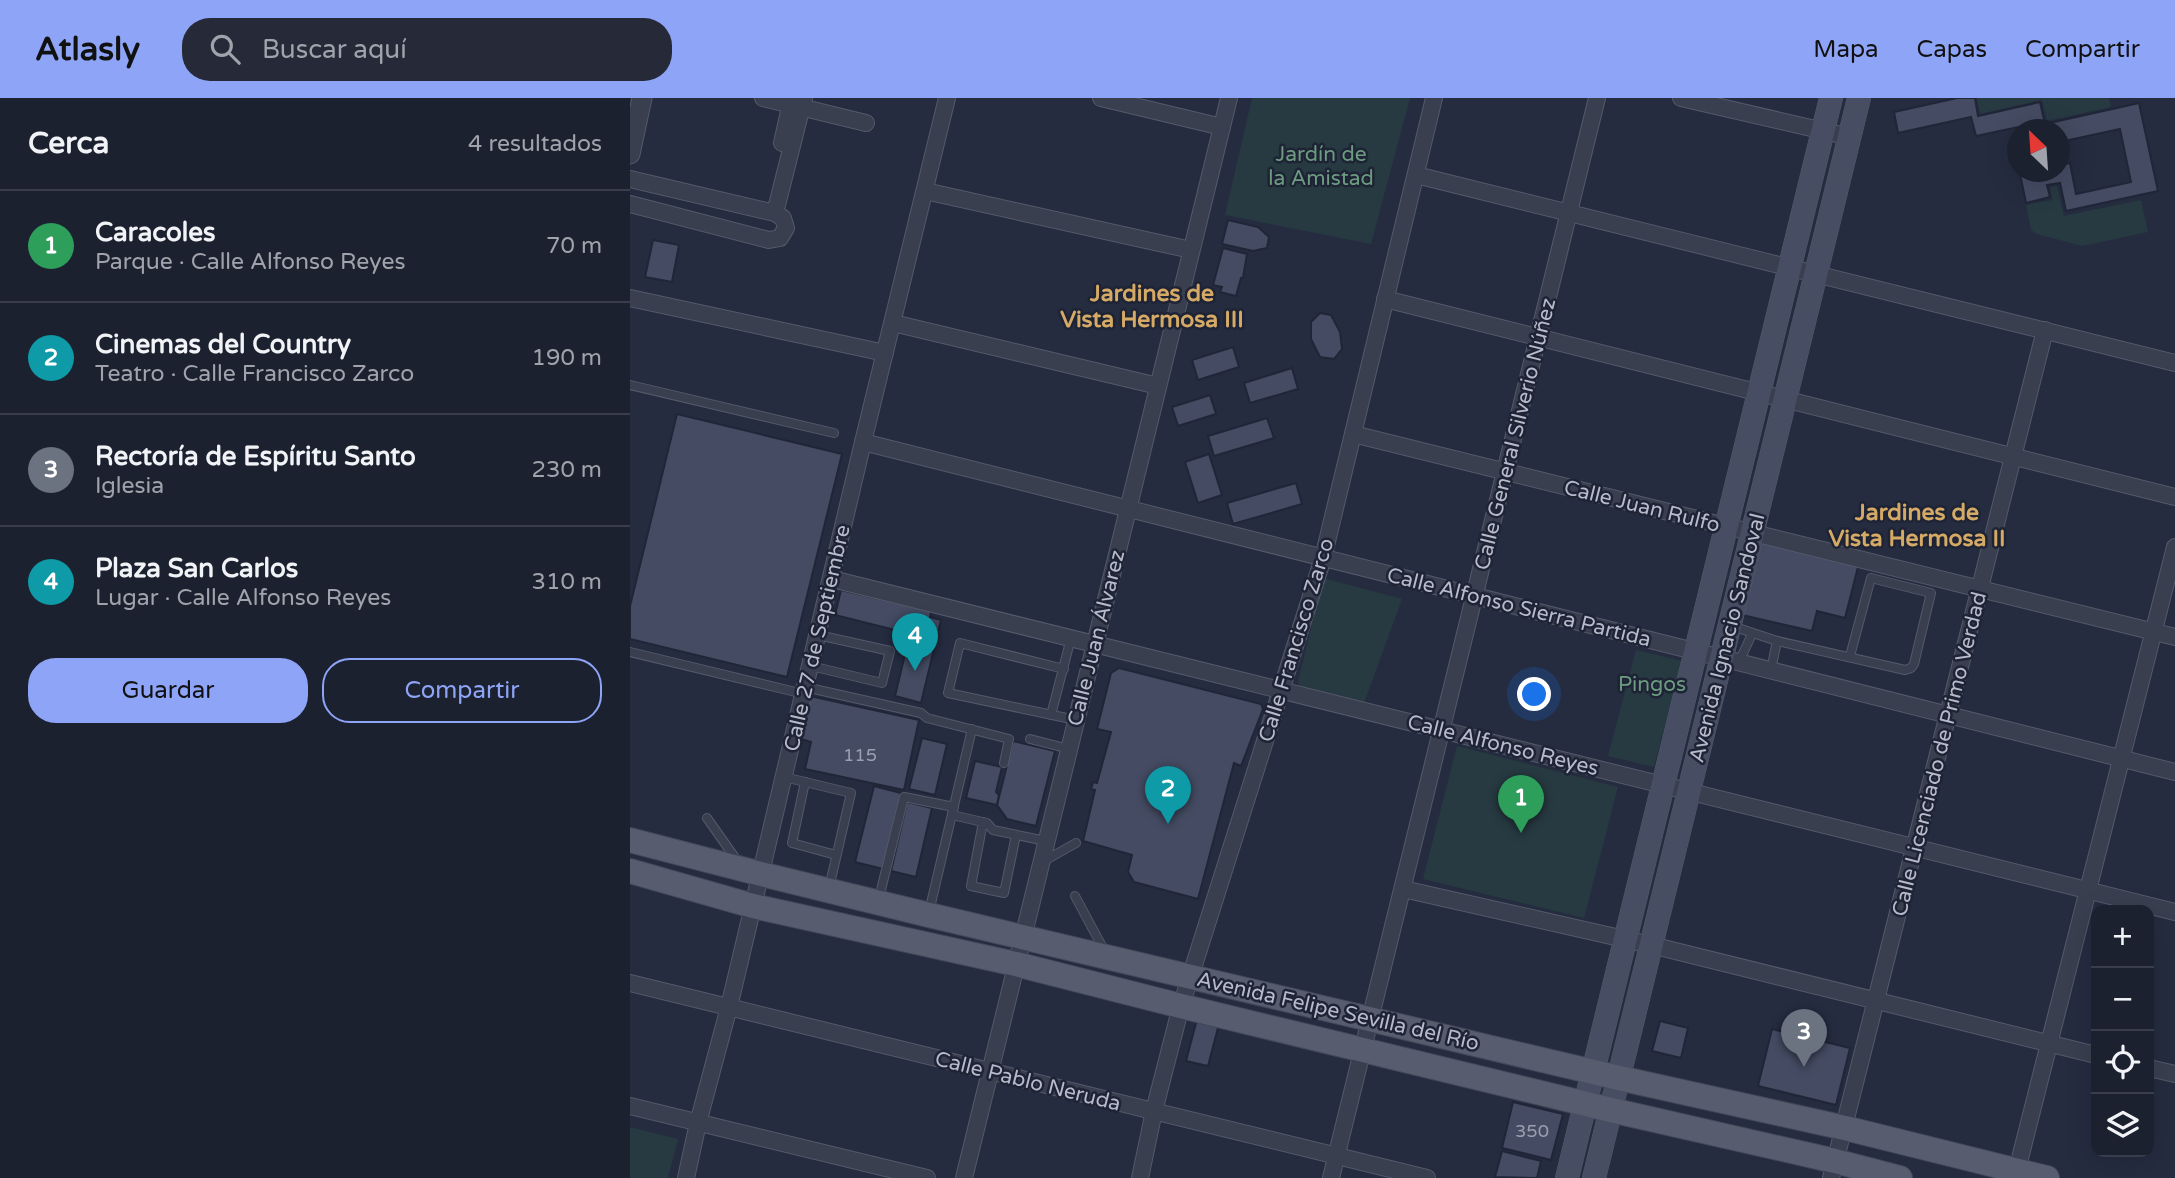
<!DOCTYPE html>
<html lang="es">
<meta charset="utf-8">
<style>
:root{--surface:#1c2130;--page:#252938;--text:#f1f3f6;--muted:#a0a3ab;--line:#3a3e4c;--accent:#8ea4f7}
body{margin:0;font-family:"Varela Round",sans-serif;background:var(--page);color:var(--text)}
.controls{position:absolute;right:21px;bottom:21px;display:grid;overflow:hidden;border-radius:14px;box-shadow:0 7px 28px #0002}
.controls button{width:63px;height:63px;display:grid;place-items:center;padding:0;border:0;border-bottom:2px solid var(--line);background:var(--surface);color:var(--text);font:35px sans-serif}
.compass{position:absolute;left:1377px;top:21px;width:63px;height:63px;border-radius:50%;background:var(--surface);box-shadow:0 7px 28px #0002;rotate:335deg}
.you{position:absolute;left:905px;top:597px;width:24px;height:24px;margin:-18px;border:5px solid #fff;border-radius:50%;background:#1a73e8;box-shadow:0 0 0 10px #1a73e833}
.badge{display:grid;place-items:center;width:46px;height:46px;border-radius:50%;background:var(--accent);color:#fff;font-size:23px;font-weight:700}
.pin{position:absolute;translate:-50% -58px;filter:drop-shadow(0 2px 4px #0008)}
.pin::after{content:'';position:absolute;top:37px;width:24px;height:21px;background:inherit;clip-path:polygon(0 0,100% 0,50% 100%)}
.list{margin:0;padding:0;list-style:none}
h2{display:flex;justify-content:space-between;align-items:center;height:91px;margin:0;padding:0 28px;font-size:30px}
h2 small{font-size:23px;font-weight:400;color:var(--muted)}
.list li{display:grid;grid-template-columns:46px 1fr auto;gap:21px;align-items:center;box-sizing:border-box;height:112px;padding:0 28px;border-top:2px solid var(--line)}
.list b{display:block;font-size:26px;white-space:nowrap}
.list p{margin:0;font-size:23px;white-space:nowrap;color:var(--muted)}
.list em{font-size:23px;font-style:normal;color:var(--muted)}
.actions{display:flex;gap:14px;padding:21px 28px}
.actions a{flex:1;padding:16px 0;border:2px solid var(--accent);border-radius:28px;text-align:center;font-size:24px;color:var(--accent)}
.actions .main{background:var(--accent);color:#111}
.icon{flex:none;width:38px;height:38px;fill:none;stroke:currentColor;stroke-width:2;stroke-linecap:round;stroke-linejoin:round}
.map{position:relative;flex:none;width:1545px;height:1080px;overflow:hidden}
header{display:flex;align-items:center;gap:42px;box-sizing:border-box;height:98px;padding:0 35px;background:var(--accent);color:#111}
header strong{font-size:33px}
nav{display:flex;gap:38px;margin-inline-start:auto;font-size:24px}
.search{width:490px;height:63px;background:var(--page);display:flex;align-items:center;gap:18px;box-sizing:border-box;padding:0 24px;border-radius:28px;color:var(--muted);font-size:26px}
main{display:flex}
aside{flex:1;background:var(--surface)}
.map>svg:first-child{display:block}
</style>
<header>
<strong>Atlasly</strong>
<div class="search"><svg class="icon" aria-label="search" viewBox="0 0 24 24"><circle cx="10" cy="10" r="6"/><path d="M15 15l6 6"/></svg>Buscar aquí</div>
<nav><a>Mapa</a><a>Capas</a><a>Compartir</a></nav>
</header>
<main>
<aside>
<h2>Cerca<small>4 resultados</small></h2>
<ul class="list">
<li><span class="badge" style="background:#2e9e5b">1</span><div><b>Caracoles</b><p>Parque · Calle Alfonso Reyes</p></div><em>70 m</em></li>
<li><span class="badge" style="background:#0f9aa8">2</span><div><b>Cinemas del Country</b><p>Teatro · Calle Francisco Zarco</p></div><em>190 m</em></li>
<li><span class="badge" style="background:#6b7280">3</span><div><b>Rectoría de Espíritu Santo</b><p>Iglesia</p></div><em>230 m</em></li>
<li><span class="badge" style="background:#0f9aa8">4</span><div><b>Plaza San Carlos</b><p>Lugar · Calle Alfonso Reyes</p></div><em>310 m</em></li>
</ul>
<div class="actions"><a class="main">Guardar</a><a>Compartir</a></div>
</aside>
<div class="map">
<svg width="1545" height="1080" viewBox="0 0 1545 1080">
<rect width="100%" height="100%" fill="#252c40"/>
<g fill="#273941">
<path d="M622 0H780L741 146 595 117Z"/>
<path d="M1347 0H1479L1481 9 1417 23 1412 2 1350 16Z"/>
<path d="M1427 88 1434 118 1511 102 1518 134 1452 148 1407 136 1401 132 1396 107 1422 102 1420 89Z"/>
<path d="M693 480 772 501 733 608 672 591 668 584Z"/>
<path d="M1006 552 1052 563 1024 669 978 658Z"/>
<path d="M827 648 988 689 954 820 793 781Z"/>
<path d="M0 1029 48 1041 38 1080H0Z"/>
</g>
<g fill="#444b62" stroke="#202637" stroke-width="2">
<path d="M1327 0H1345L1348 18 1410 4 1415 26 1509 5 1528 93 1436 113 1430 85 1417 87 1420 99 1396 105 1390 76 1399 74H1430V67L1440 65 1446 96 1501 84 1490 31 1430 44V32H1409L1408 25 1346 38 1341 19 1268 35 1264 14Z"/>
<path d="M598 122 628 129 639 139 637 150 623 153 592 146Z"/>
<path d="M23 142 49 147 42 184 15 179Z"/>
<path d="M593 150 617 156 613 180H611L606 198 590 194 592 189 583 187Z"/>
<path d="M690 215 701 217 710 234 712 251 704 261 690 259 681 241V224Z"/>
<path d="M603 249 609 269 568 282 562 262Z"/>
<path d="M662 270 668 291 620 305 614 285Z"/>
<path d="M580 297 586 316 548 328 542 309Z"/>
<path d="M47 316 212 356 157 579 0 541V508Z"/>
<path d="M637 320 644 340 584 358 578 338Z"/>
<path d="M579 356 592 397 568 405 555 364Z"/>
<path d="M666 385 672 406 603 426 597 405Z"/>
<path d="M1130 441 1229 465 1215 520 1187 513 1182 533 1112 517Z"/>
<path d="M211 492 301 513 300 519 311 522 291 605 265 598 277 548 266 545 269 533 205 517Z"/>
<path d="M489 570 631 606 633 611 611 668 604 665 568 801 504 784 498 774 502 757 453 743 465 692 461 691 463 684 467 685 481 634 467 631 481 575Z"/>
<path d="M180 598 289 622 274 692 175 671 181 644 171 641Z"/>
<path d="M292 640 317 646 305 697 279 691Z"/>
<path d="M383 643 425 653 406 728 377 721 367 707Z"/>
<path d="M345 663 372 669 366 694 369 697 367 707 336 700Z"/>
<path d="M244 688 271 695 253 771 225 764Z"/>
<path d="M277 704 302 710 286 779 261 773Z"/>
<path d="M567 921 589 926 578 968 556 963Z"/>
<path d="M1030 923 1058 930 1051 960 1022 953Z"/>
<path d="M1142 931 1220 950 1206 1007 1128 988Z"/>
<path d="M883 1004 933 1016 921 1062 872 1050Z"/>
<path d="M872 1053 911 1063 907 1080 865 1079Z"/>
</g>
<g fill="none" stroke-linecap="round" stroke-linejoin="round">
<defs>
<g id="service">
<path d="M0 287 204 335"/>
<path d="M1102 528 1147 543 1275 572 1281 570 1284 566 1301 495 1241 480 1220 558"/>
<path d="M0 554 174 596"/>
<path d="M1109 564 1122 536"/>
<path d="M181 568 252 585 260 553 188 537"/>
<path d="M434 571 330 545 318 595 446 622"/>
<path d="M1141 572 1147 543"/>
<path d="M175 589 291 615 297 620 379 641 374 665"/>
<path d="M421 617 441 540"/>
<path d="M400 641 439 651"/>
<path d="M154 679 221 695 199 790"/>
<path d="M175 684 162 745 206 757"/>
<path d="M322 717 357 725 363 732 416 743"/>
<path d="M77 720 108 764"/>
<path d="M353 724 341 788 374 795 386 737"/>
<path d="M414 763 446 745"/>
<path d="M445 798 474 852"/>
<path d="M249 800 274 699 324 709"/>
<path d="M299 814 342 631"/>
</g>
<g id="minor">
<path d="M133 0 236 25"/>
<path d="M471 0 592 29"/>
<path d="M1051 0 1220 39"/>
<path d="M152 45 162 0"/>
<path d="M786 77 1545 265"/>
<path d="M0 81 145 115 153 120 156 130 150 140 139 142 0 106"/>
<path d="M295 93 561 152"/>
<path d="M145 115 174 0"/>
<path d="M0 200 255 255"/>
<path d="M755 201 1545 399"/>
<path d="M263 225 528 288"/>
<path d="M723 336 1545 539"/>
<path d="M233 344 1545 674"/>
<path d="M202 481 1545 814"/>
<path d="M773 791 1021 847 1466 957"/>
<path d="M0 885 797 1080"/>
<path d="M1519 970 1545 976"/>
<path d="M0 1008 297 1080"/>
<path d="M56 1080 68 1025 99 909 233 344 317 0"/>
<path d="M334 1080 599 0"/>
<path d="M510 1080 524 1013 551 908 693 460 804 0"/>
<path d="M701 1080 967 0"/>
<path d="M1201 1080 1415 232"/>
<path d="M1385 1080 1545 449"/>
</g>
<path id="tertiary" d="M0 56 12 0"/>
<g id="secondary">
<path d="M937 1080 1201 0"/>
<path d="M964 1080 1229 0"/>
</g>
<g id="primary">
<path d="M0 742 131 776 299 817 989 980 1215 1030 1417 1080"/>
<path d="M0 773 123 808 386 866 551 908 981 1012 1205 1063 1270 1080"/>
</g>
</defs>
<use href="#service" stroke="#545a6a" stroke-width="10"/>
<use href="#minor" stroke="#545a6a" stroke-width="18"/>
<use href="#tertiary" stroke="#545a6a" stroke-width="21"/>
<use href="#secondary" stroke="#545a6a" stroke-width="24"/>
<use href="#primary" stroke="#434859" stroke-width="26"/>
<use href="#service" stroke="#393f4f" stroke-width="8"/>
<use href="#minor" stroke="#393f4f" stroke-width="16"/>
<use href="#tertiary" stroke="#393f4f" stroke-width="19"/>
<use href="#secondary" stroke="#474d62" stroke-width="23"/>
<use href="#primary" stroke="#575d6f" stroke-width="24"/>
</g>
<g text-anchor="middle" stroke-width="5" stroke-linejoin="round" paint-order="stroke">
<g font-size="18" fill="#9a9eb0">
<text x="230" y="663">115</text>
<text x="902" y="1039">350</text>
</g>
<g font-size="21" fill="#6d9b80" stroke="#1e2435">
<text x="691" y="63">Jardín de<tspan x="691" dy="24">la Amistad</tspan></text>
<text x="1022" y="593">Pingos</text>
</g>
<g font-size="21" fill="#b6baca" stroke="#1e2435">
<text transform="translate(885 336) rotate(-76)" y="7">Calle General Silverio Núñez</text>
<text transform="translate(1012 408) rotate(14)" y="7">Calle Juan Rulfo</text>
<text transform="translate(889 509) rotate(14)" y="7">Calle Alfonso Sierra Partida</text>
<text transform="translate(187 540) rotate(-77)" y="7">Calle 27 de Septiembre</text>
<text transform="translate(466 540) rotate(-76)" y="7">Calle Juan Álvarez</text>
<text transform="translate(1097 540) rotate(-76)" y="7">Avenida Ignacio Sandoval</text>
<text transform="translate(666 542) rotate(-73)" y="7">Calle Francisco Zarco</text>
<text transform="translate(873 647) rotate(14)" y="7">Calle Alfonso Reyes</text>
<text transform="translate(1309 656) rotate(-76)" y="7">Calle Licenciado de Primo Verdad</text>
<text transform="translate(708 913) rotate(13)" y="7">Avenida Felipe Sevilla del Río</text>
<text transform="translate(398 983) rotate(14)" y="7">Calle Pablo Neruda</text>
</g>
<g font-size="23" font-weight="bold" fill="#d5aa66" stroke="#1e2435">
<text x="522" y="203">Jardines de<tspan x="522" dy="26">Vista Hermosa III</tspan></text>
<text x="1287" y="422">Jardines de<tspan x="1287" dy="26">Vista Hermosa II</tspan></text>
</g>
</g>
</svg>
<div class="controls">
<button>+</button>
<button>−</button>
<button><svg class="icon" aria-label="locate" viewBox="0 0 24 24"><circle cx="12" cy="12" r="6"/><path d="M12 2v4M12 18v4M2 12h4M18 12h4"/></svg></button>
<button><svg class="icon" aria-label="layers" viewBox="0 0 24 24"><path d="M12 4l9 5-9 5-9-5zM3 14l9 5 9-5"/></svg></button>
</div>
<svg class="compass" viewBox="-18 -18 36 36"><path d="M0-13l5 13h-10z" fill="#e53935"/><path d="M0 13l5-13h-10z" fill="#a0a3ab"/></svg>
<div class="you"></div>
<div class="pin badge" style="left:891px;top:735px;background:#2e9e5b">1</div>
<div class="pin badge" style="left:538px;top:726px;background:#0f9aa8">2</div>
<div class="pin badge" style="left:1174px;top:969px;background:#6b7280">3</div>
<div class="pin badge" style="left:285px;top:573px;background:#0f9aa8">4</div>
</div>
</main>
